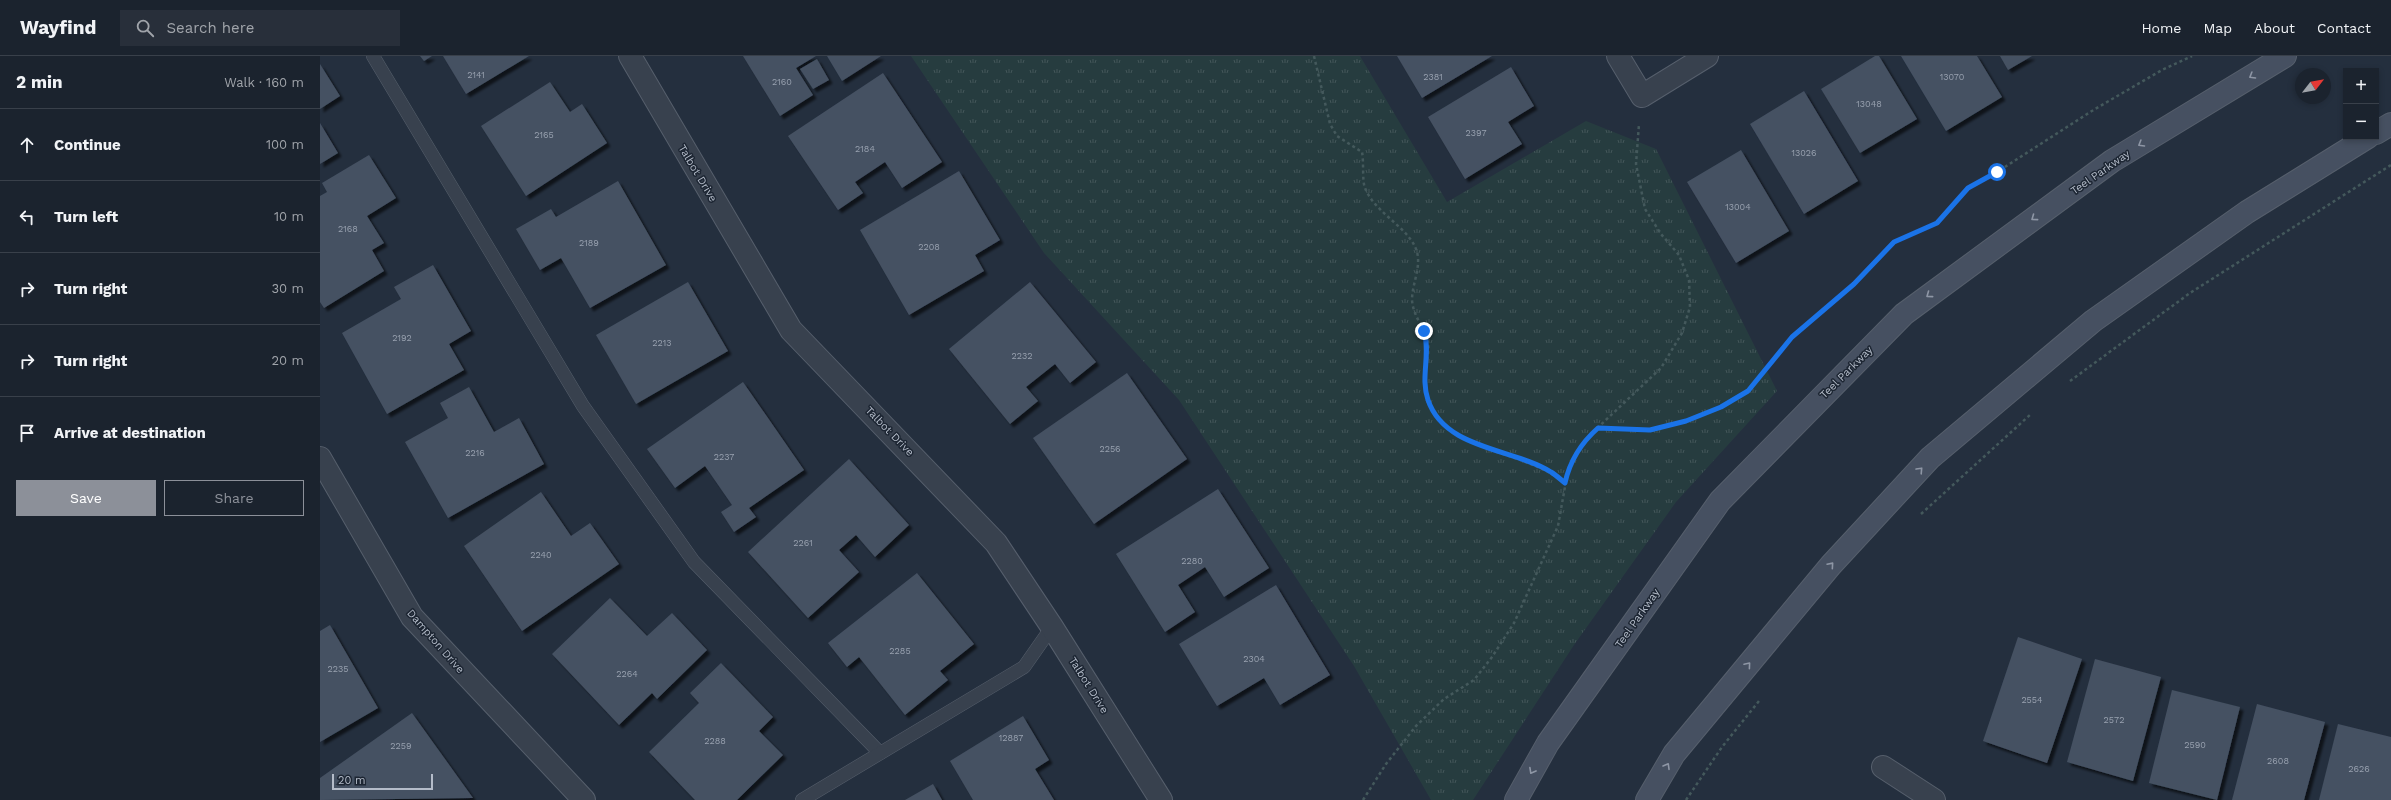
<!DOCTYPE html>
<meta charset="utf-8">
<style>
:root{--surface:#1b232e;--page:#282f3a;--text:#f1f3f6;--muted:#a0a4aa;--line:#39404a;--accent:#8c9099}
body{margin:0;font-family:"Work Sans",sans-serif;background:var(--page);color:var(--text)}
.controls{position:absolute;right:12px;top:12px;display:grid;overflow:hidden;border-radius:0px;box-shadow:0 2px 6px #0003}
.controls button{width:36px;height:36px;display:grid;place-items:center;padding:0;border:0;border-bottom:1px solid var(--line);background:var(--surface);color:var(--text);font:20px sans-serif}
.compass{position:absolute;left:1975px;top:12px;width:36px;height:36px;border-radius:50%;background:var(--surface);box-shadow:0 2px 6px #0003;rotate:59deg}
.scale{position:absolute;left:12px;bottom:10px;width:101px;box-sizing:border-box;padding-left:4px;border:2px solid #b4bcc9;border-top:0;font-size:11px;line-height:14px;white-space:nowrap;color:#b4bcc9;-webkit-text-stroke:3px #1d2633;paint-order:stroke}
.stop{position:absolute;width:12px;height:12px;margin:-9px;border:3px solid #1a73e8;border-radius:50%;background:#fff}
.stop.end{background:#1a73e8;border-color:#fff;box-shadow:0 1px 4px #0008}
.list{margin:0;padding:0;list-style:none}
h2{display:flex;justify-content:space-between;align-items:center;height:52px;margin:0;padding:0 16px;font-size:17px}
h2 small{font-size:13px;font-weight:400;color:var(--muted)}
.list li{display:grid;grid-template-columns:26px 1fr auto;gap:12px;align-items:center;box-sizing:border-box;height:72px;padding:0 16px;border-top:1px solid var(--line)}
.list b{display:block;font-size:15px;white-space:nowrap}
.list em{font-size:13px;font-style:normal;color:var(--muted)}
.actions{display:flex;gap:8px;padding:12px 16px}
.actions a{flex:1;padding:9px 0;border:1px solid var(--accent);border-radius:0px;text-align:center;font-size:14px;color:var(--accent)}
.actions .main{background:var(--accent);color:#fff}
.icon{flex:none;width:22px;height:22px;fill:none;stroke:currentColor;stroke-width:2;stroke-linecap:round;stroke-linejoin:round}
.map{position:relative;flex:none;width:2071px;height:744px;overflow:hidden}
header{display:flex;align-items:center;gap:24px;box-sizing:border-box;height:56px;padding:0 20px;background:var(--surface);border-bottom:1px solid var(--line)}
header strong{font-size:19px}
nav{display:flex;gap:22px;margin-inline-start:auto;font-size:14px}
.search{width:280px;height:36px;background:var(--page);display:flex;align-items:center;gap:10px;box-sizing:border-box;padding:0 14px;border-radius:0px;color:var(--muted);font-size:15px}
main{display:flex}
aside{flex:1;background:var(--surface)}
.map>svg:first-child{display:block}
</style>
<header>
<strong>Wayfind</strong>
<div class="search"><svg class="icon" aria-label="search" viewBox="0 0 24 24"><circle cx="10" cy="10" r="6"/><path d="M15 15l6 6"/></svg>Search here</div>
<nav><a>Home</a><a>Map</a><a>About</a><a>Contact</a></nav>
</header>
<main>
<aside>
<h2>2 min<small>Walk · 160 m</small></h2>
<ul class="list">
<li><svg class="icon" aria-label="ahead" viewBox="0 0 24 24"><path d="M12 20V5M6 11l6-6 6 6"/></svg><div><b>Continue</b></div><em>100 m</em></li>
<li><svg class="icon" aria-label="left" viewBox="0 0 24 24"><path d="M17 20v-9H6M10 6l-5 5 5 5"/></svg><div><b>Turn left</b></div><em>10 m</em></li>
<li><svg class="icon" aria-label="right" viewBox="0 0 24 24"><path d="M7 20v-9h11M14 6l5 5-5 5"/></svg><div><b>Turn right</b></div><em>30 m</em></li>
<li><svg class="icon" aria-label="right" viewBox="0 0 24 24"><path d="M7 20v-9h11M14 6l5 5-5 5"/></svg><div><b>Turn right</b></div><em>20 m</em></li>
<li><svg class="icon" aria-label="arrive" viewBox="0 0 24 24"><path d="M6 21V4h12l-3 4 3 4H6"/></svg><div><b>Arrive at destination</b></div></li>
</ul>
<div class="actions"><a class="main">Save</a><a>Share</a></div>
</aside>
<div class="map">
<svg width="2071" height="744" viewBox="0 0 2071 744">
<defs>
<pattern id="park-tufts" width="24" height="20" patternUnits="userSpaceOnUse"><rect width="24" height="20" fill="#263c3f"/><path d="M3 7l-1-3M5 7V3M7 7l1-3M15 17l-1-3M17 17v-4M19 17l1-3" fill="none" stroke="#435659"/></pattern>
<filter id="shadow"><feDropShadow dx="3.5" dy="3.5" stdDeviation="1" flood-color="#0009"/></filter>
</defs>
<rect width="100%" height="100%" fill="#242f3e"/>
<path fill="url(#park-tufts)" d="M591 0H1040L1127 146 1266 65 1336 93 1457 335 1356 446 1254 589 1153 744H1111L1034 610 859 344 724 197Z"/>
<g fill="#455162" filter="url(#shadow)">
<path d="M100 0H112L104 5Z"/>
<path d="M123 0H209L146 38Z"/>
<path d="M423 0H496L476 12 493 39 460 60Z"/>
<path d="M507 0H561L522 25Z"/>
<path d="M1077 0H1172L1102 42Z"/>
<path d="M1555 0H1559L1597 63 1540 97 1501 33Z"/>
<path d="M1581 0H1657L1682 41 1626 75Z"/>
<path d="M1680 0H1712L1688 14Z"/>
<path d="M497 3 509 24 493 33 480 13Z"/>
<path d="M0 8 20 40 0 53Z"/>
<path d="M1191 11 1214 50 1188 66 1202 88 1145 123 1108 61Z"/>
<path d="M563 17 622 106 582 132 565 106 535 126 543 137 518 154 468 80Z"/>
<path d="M230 26 250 56 262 48 287 87 206 140 161 70Z"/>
<path d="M1484 35 1538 125 1484 158 1430 68Z"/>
<path d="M0 67 18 97 0 108Z"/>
<path d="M1421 94 1469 175 1416 207 1367 126Z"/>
<path d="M49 99 76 142 47 160 64 187 52 194 64 215 4 252 0 246V140L7 136 2 127Z"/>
<path d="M639 115 680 184 655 199 664 215 589 259 540 174Z"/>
<path d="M298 125 346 209 270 252 241 202 220 214 196 173 231 153 236 161Z"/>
<path d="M113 209 151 275 129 288 144 314 67 358 22 277 81 243 74 231Z"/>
<path d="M368 226 408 295 316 348 276 279Z"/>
<path d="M710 226 776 306 750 327 735 308 706 331 718 345 690 368 629 293Z"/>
<path d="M807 317 867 403 774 468 713 382Z"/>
<path d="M423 326 484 414 429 452 436 461 414 476 401 456 412 449 385 410 355 432 327 393Z"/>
<path d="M149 331 174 376 199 362 224 408 128 462 85 386 128 362 120 347Z"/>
<path d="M529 403 589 469 555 501 536 479 519 494 539 516 488 562 428 496Z"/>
<path d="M898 433 949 512 904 541 885 511 858 529 875 556 845 576 796 498Z"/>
<path d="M221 436 251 480 270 467 299 508 202 575 144 490Z"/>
<path d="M597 517 654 588 620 615 628 624 585 659 539 601 527 611 508 587Z"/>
<path d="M956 529 1010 619 960 649 944 622 897 650 859 588Z"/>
<path d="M290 542 327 580 352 557 387 594 337 643 332 637 299 669 232 598Z"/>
<path d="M10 569 58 652 0 686V575Z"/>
<path d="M1698 581 1762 603 1727 707 1663 685Z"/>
<path d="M1775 603 1841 621 1813 725 1747 706Z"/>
<path d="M401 607 453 661 439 675 463 699 417 744H375L329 696 379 647 370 637Z"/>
<path d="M1852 634 1920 651 1897 744 1829 727Z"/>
<path d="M1937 648 2005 666 1984 744H1912Z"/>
<path d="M92 657 153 742 0 744V722Z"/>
<path d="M703 660 729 704 715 713 734 744H653L630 705Z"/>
<path d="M2018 668 2071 681V744H1999Z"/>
<path d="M613 728 622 744H585Z"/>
</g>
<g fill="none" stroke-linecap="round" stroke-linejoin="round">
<defs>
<g id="service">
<path d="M53 0 263 350 374 506 560 697"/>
<path d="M482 744 704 611 732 571"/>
</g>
<g id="minor">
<path d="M310 0 471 274 676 487 732 571 841 744"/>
<path d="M1298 0 1322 40 1387 0"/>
<path d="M0 402 92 561 264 744"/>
<path d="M1563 711 1614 744"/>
</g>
<g id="secondary">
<path d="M2056 77 2071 68"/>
<path d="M1196 744 1228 687 1400 445 1584 258 1792 105 1965 0"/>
<path d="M1327 744 1354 698 1511 509 1610 402 1773 265 1927 156 2048 81"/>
</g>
</defs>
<use href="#service" stroke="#565f6c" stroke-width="14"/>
<use href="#minor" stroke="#565f6c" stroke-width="24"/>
<use href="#secondary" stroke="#565f6c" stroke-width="24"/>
<g stroke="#44595c" stroke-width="2.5" stroke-dasharray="3 3" stroke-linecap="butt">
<path d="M994 0 1010 68 1017 80 1042 96C1044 106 1042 125 1045 132 1056 160 1096 174 1098 202 1099 216 1092 230 1092 244 1093 260 1104 271 1108 286 1110 298 1105 310 1105 322 1104 336 1110 354 1120 364 1149 397 1209 398 1245 427"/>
<path d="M1750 325 1870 237 2071 109"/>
<path d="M1278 372 1331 375 1366 365 1401 351 1428 335 1472 281 1534 228 1574 186 1617 167 1648 132 1677 116 1775 53 1842 14 1872 0"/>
<path d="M1601 458 1711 358"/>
<path d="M1043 744 1066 708 1096 670 1124 643 1154 624 1172 601 1194 567 1238 470 1248 414 1258 394 1271 378 1341 312 1362 277 1370 251 1369 224 1359 199 1341 178 1325 153 1316 108 1319 68"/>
<path d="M1366 744 1402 691 1439 645"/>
</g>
<use href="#service" stroke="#38414e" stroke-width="13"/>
<use href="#minor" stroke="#38414e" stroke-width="22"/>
<use href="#secondary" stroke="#465061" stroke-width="22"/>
</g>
<defs><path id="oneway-chevron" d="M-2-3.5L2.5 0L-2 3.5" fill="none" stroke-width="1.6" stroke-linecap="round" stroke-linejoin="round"/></defs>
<g stroke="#8e96a5">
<use href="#oneway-chevron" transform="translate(1932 20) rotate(149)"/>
<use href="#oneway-chevron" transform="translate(1821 88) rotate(149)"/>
<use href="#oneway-chevron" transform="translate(1714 162) rotate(144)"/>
<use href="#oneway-chevron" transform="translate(1609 239) rotate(144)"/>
<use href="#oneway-chevron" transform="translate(1600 414) rotate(-47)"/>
<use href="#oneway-chevron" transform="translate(1511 509) rotate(-49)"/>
<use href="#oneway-chevron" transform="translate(1428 609) rotate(-50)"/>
<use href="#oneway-chevron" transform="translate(1347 710) rotate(-60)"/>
<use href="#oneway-chevron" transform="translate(1212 715) rotate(119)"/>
</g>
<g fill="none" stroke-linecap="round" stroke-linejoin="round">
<path stroke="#1a73e8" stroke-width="5" d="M1104 275C1111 298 1100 321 1108 344 1125 394 1193 392 1231 416 1236 419 1240 423 1245 427 1250 404 1261 387 1278 372L1330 374 1366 365 1401 351 1428 335 1472 281 1534 228 1574 186 1617 167 1648 132 1677 116"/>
</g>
<g text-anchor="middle" stroke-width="3" stroke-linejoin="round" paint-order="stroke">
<g font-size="9" fill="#98a1af">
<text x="156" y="22">2141</text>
<text x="1113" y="24">2381</text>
<text x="1632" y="24">13070</text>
<text x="462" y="29">2160</text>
<text x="1549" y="51">13048</text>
<text x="1156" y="80">2397</text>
<text x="224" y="82">2165</text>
<text x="545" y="96">2184</text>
<text x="1484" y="100">13026</text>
<text x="1418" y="154">13004</text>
<text x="28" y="176">2168</text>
<text x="269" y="190">2189</text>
<text x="609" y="194">2208</text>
<text x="82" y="285">2192</text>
<text x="342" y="290">2213</text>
<text x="702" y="303">2232</text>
<text x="790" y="396">2256</text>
<text x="155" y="400">2216</text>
<text x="404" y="404">2237</text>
<text x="483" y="490">2261</text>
<text x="221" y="502">2240</text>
<text x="872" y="508">2280</text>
<text x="580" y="598">2285</text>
<text x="934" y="606">2304</text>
<text x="18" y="616">2235</text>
<text x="307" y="621">2264</text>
<text x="1712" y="647">2554</text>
<text x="1794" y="667">2572</text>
<text x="691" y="685">12887</text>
<text x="395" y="688">2288</text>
<text x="1875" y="692">2590</text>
<text x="81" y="693">2259</text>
<text x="1958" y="708">2608</text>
<text x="2039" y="716">2626</text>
</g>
<g font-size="11" fill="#b4bcc9" stroke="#1d2633">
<text transform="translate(1780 116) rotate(-35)" y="4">Teel Parkway</text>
<text transform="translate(378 117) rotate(59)" y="4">Talbot Drive</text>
<text transform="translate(1526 316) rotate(-45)" y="4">Teel Parkway</text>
<text transform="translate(570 375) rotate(46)" y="4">Talbot Drive</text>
<text transform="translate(1317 562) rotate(-55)" y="4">Teel Parkway</text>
<text transform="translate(116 585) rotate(49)" y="4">Dampton Drive</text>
<text transform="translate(769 629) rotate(58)" y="4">Talbot Drive</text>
</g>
</g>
</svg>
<div class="controls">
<button>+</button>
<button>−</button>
</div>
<svg class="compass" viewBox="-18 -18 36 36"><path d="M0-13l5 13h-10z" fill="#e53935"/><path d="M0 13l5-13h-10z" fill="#a0a4aa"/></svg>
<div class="scale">20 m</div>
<div class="stop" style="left:1677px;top:116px"></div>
<div class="stop end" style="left:1104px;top:275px"></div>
</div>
</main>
